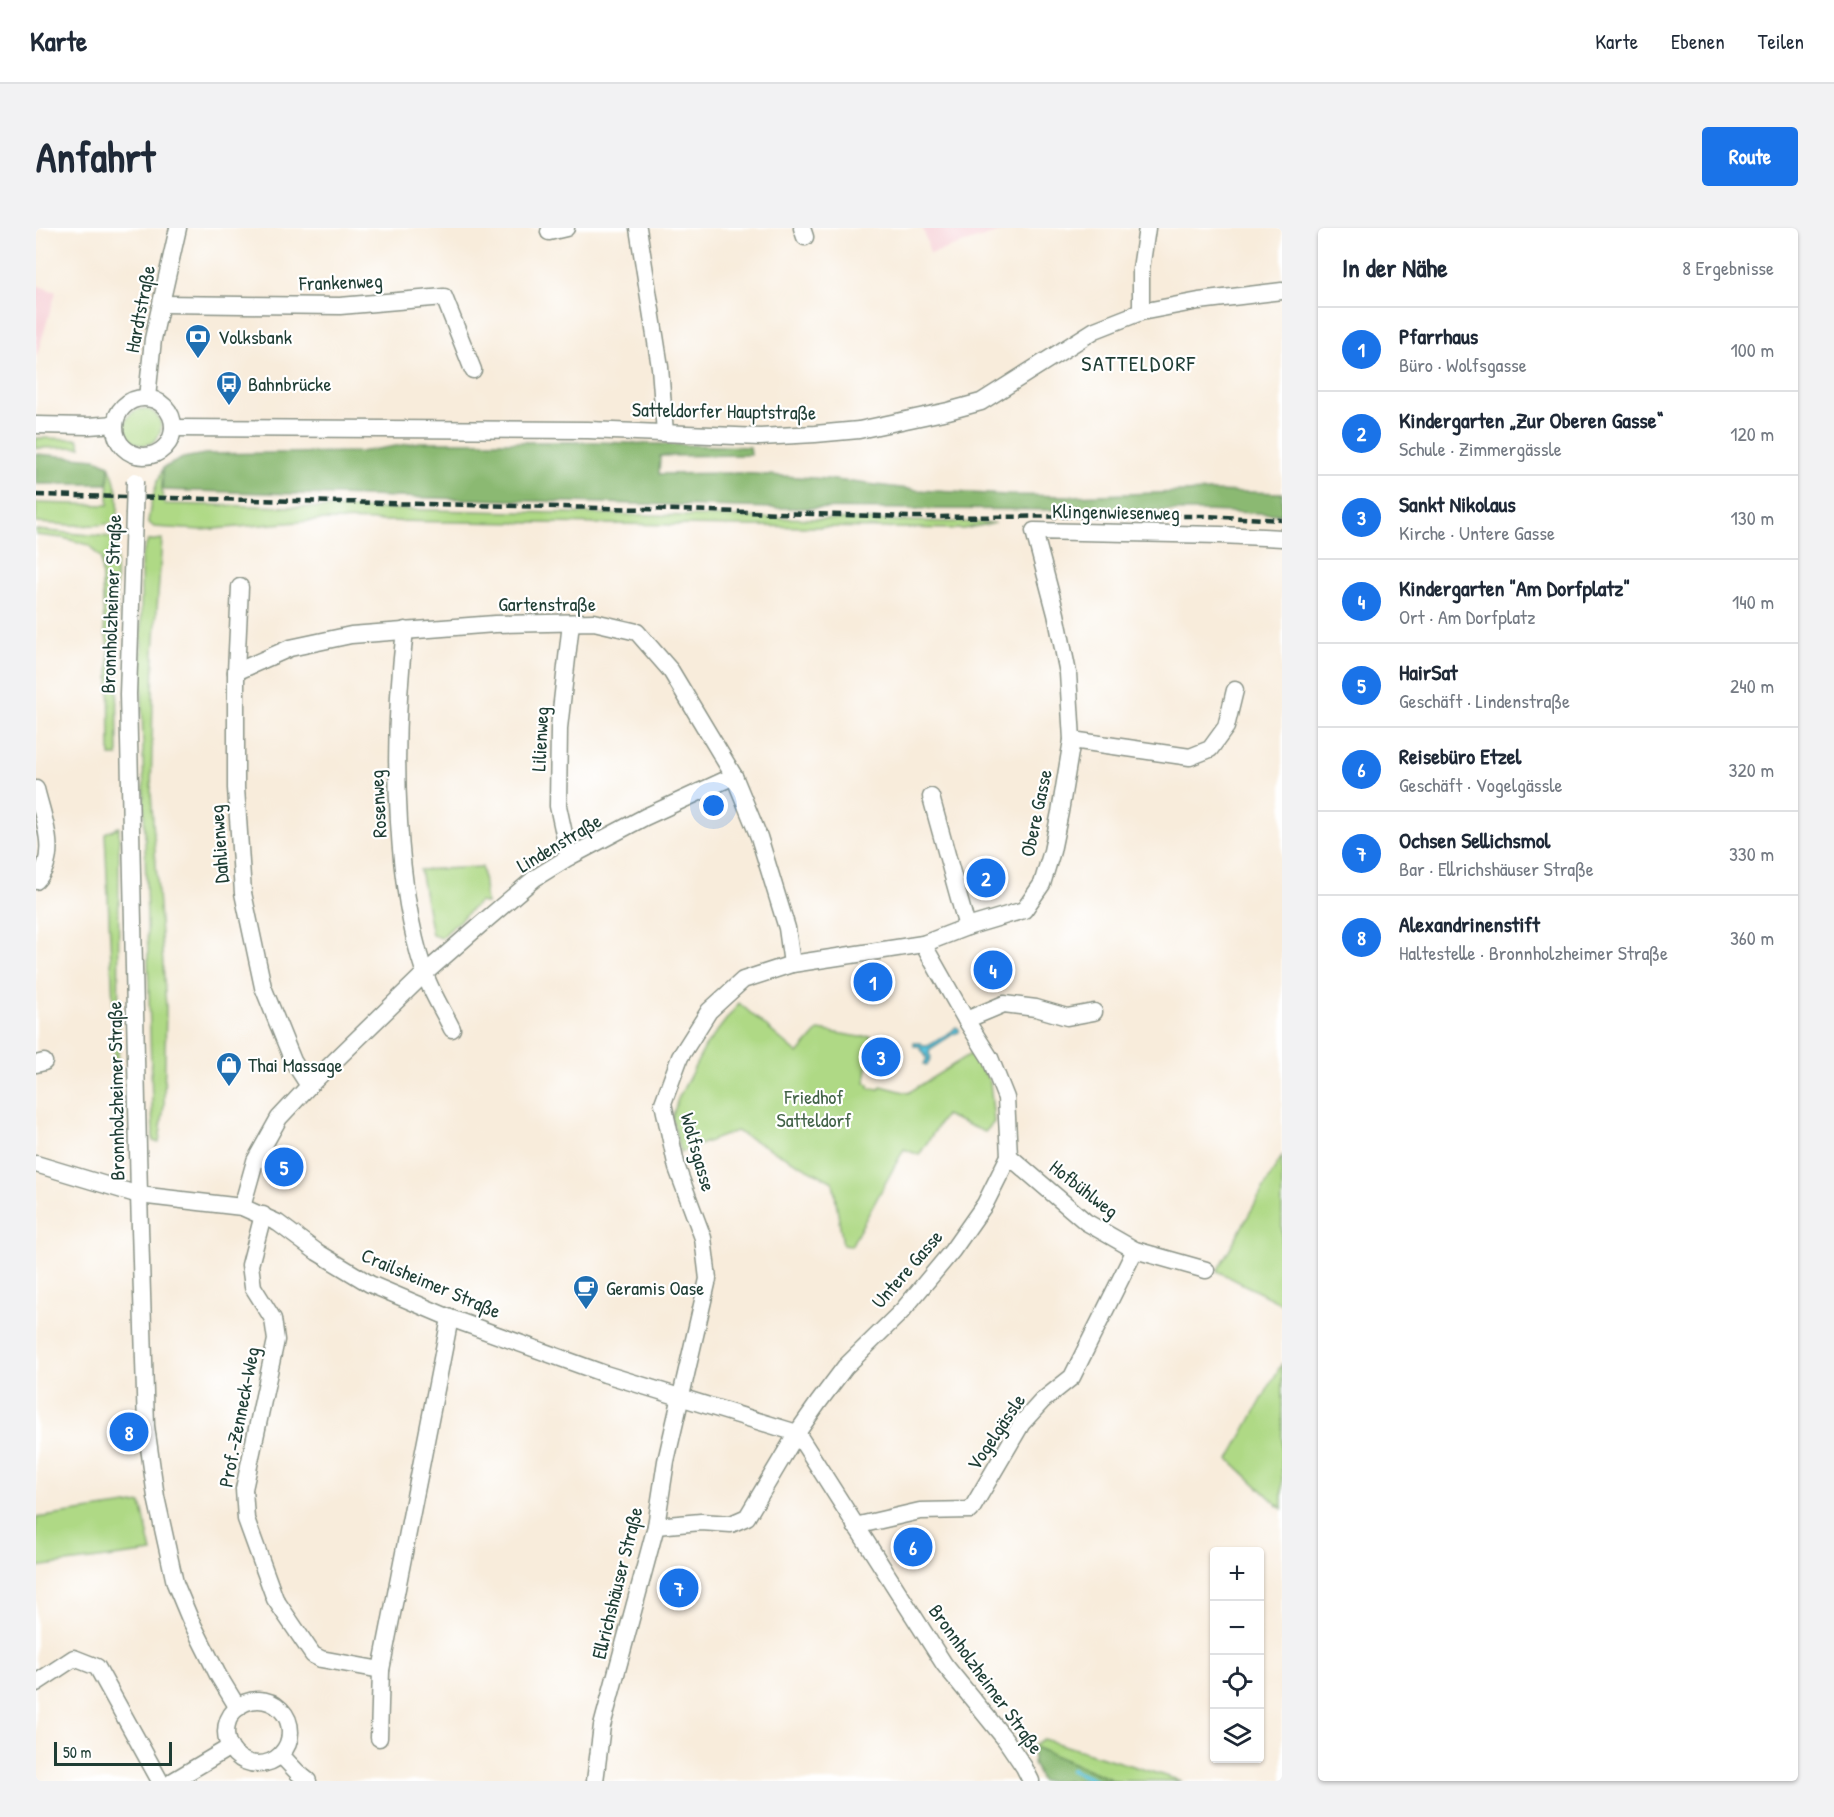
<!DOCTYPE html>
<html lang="de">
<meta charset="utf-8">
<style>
:root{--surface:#fff;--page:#f2f2f3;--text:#1f2937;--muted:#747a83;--line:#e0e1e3;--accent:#1a73e8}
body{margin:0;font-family:"Patrick Hand",sans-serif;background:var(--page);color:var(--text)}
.controls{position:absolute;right:18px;bottom:18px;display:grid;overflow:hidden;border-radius:6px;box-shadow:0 2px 4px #0004}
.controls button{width:54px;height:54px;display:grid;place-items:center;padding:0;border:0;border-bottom:2px solid var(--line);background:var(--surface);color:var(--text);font:30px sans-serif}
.scale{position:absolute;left:18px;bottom:15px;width:118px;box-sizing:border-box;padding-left:6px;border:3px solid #1f3d34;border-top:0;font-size:16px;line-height:21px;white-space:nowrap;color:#1f3d34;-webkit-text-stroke:4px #fff;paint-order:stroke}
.you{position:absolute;left:678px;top:578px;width:21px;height:21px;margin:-15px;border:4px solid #fff;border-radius:50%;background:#1a73e8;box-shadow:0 0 0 9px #1a73e833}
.badge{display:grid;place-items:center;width:39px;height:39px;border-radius:50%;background:var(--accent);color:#fff;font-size:20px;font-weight:700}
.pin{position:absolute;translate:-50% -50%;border:3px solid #fff;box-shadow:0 2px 6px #0006}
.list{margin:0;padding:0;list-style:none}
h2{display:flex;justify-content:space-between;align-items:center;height:78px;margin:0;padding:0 24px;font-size:26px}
h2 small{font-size:20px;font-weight:400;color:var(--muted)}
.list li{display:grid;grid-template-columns:39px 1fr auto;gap:18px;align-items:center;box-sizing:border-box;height:84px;padding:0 24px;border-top:2px solid var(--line)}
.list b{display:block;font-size:22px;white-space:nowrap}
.list p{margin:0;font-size:20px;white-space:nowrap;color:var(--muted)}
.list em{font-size:20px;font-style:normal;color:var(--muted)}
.icon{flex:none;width:33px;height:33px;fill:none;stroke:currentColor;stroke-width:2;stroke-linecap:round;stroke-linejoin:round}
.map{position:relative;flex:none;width:1246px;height:1553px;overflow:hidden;border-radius:6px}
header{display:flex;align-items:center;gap:36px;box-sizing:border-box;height:84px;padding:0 30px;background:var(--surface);border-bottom:2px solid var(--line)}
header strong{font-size:28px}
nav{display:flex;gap:33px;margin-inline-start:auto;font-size:21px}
.intro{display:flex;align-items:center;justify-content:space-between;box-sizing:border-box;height:144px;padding:0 36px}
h1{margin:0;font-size:42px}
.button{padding:15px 27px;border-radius:6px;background:var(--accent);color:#fff;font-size:21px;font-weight:700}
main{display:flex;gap:36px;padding:0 36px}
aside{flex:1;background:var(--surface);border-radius:6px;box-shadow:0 2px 4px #0004}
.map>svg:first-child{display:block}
</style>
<header>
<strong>Karte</strong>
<nav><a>Karte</a><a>Ebenen</a><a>Teilen</a></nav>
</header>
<div class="intro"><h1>Anfahrt</h1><a class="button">Route</a></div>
<main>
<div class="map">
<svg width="1246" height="1553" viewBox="0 0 1246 1553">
<rect width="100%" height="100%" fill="#fff"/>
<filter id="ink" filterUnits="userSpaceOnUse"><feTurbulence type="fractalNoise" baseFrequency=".0167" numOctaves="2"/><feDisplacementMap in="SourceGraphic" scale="12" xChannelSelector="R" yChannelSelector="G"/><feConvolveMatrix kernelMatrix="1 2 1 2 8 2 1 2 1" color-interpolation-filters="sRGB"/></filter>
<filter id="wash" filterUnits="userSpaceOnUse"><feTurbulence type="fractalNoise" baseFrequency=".008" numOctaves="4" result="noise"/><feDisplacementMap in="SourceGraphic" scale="24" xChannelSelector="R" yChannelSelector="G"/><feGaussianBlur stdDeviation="1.35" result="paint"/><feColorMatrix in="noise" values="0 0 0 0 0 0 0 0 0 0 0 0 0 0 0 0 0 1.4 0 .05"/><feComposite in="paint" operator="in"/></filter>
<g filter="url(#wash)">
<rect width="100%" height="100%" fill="#f8ecdb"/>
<g fill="#f6cfd5">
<path d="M887 0H976L894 26Z"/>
<path d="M0 57 20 64 0 130Z"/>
</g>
<g fill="#afd985" stroke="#678b5c" stroke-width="1.5">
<circle cx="107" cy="199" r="18"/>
<path d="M0 210 42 211 45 219 0 220Z"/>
<path d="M73 237C79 251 87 278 79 292 73 302 13 295 0 295V275L72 277Z"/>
<path d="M127 240 126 262 128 276 959 295 927 301 286 292 166 302 118 299 112 294C114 274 119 258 127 240Z"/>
<path d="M0 302 76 309 80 312 82 528H74L73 422 68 398 65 331 53 317 27 310 0 307Z"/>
<path d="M126 311 118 423 115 565 130 779 128 877 123 915 117 913C112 719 105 525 105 330L112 313Z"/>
<path d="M83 599 82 929 79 924 77 774 69 605Z"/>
<path d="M446 639 450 675 443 674 405 710 396 707 384 642Z"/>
<path d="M703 775 762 826 783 802 824 809 835 808 829 855 833 856V860L844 861 845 858 872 865 936 825 954 854 958 894 949 904 909 887 883 927 868 921 815 1018 807 1017 797 954 700 903 645 924 636 890 642 871 669 819Z"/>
<path d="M1246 928V1076L1181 1043Z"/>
<path d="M1246 1135V1281L1193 1231Z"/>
<path d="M105 1275 116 1324 0 1339V1290Z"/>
<path d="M1007 1511 1146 1553H1079L996 1518Z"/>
</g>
<g fill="#8bb972" stroke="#557b53" stroke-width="1.5">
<path d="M384 214H560L714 219 715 227 624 228 623 246 703 245 791 251 881 262 970 267 1036 268 1175 263 1246 265V286L1168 283 738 280 126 262 127 240 147 230 169 226 324 224Z"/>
<path d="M0 226 60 231 73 237 72 256H0Z"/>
<path d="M996 1518 1076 1552 1079 1553H1005L997 1535Z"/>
</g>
<path fill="#5fc3dc" stroke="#3f8088" stroke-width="1.5" d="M920 799 923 801V804L917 806 894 821 893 826 895 829 891 837 888 836 891 830 883 818H878V815H885L887 818H892L915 804Z"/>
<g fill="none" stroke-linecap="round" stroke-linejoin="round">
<path stroke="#5fc3dc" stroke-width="4.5" d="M1035 1542 1060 1553"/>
</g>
</g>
<g filter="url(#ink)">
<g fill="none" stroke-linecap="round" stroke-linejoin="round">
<defs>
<g id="minor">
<path d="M602 0 624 139 629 205"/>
<path d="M766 0 769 9"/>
<path d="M513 4 530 0"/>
<path d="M126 76 304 78 408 69 437 142"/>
<path d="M1105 84V41L1111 0"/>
<path d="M111 170 117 111 142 0"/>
<circle cx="108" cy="199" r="29"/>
<path d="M0 197 53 198 79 196"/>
<path d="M137 200 552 202 724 209 779 206 823 202 912 183 945 174 1059 102 1105 84 1163 73 1246 63"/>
<path d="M98 286 92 466 103 967 110 1198 120 1269 139 1355 154 1391 182 1447 202 1480"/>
<path d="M204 359 200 444V560L207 665 227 759 257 833 273 858"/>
<path d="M369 402C361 468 359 527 363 594 366 645 372 695 388 743 394 763 407 782 416 801"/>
<path d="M200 444 254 420 315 407 459 396 558 394 601 404 635 443 698 548 723 609 751 700 756 736"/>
<path d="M1036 512 1154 529 1174 521 1190 499 1199 462"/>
<path d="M0 561C7 590 24 628 0 653"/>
<path d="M895 569 931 699"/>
<path d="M533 629 522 578 523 500 535 395"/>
<path d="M930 792 968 776 1000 780 1031 789 1058 784"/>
<path d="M0 836 8 834"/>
<path d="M973 928 1050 994 1099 1022 1170 1042"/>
<path d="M0 936 103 967 206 979 242 995 281 1024 334 1056 414 1090 569 1146 761 1205 908 1436 969 1511 988 1539 995 1553"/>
<path d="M206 979 219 933 243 890 273 858 388 746 444 697 499 650 533 629 609 589 698 548"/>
<path d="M227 987 214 1037 217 1059 237 1091 240 1112 208 1261 210 1291 239 1371 277 1427 285 1431 345 1442"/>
<path d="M620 1298 665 1294 695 1296 711 1289 761 1205 782 1175 809 1139 866 1083 916 1023 949 976 973 928 970 870 954 830 930 792 887 716"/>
<path d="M819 1298 884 1283 935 1282 986 1195 1006 1173 1036 1149 1099 1022"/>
<path d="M0 1455 38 1430 61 1439 124 1553"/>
<circle cx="222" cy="1504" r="32"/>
<path d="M343 1510 345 1442 414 1090"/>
<path d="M245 1527 262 1545 272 1553"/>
<path d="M137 1553 194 1519"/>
<path d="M559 1553 566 1498 620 1298 630 1233 672 1051 667 1010 641 940 627 875 644 829 673 783 707 752 756 736 887 716 931 699 988 682 1006 656 1016 623 1024 584 1036 512 1032 445 1020 386 998 303 1184 307 1246 310"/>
</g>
</defs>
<use href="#minor" stroke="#8c9488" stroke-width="19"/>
<use href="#minor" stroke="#fff" stroke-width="16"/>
<path stroke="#1f3d34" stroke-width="4.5" stroke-dasharray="9 4.5" stroke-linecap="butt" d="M0 267 609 281 875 289 1169 288 1246 292"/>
<defs>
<path id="minor-bridge" d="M98 286 99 253"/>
</defs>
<use href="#minor-bridge" stroke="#8c9488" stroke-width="19" stroke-linecap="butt"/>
<use href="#minor-bridge" stroke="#fff" stroke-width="16"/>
</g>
</g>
<defs>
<symbol id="bank-pin" viewBox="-11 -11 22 30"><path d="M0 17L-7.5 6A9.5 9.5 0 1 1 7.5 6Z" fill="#1f6fb2" stroke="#fff"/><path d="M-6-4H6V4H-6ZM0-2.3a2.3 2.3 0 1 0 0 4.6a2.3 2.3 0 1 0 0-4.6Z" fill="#fff"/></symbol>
<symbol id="bus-pin" viewBox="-11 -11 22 30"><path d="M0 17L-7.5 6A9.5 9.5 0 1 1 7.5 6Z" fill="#1f6fb2" stroke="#fff"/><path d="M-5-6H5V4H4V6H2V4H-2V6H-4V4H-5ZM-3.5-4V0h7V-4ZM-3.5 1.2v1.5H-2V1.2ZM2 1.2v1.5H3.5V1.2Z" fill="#fff"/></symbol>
<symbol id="shop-pin" viewBox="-11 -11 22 30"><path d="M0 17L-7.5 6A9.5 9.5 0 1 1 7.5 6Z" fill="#1f6fb2" stroke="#fff"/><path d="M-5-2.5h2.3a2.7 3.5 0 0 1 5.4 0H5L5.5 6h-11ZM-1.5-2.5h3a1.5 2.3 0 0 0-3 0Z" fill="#fff"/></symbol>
<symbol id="cafe-pin" viewBox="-11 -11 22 30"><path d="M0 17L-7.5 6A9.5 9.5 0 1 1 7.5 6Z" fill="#1f6fb2" stroke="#fff"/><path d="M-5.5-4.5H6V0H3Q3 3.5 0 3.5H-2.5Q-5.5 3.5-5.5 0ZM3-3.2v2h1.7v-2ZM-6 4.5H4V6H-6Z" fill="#fff"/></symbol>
</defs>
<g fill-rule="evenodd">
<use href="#bank-pin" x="147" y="94" width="30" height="40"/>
<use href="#bus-pin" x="178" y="141" width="30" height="40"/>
<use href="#shop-pin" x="178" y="822" width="30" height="40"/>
<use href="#cafe-pin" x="535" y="1045" width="30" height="40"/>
</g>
<g text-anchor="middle" stroke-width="4.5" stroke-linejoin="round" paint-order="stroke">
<g font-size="20" fill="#1f3d34" stroke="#fff">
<text transform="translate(305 54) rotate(-2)" y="7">Frankenweg</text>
<text transform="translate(104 81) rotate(-79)" y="7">Hardtstraße</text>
<text transform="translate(688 183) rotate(1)" y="7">Satteldorfer Hauptstraße</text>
<text transform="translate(1080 284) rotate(1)" y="7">Klingenwiesenweg</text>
<text transform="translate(75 376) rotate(-88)" y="7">Bronnholzheimer Straße</text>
<text x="511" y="383">Gartenstraße</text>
<text transform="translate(504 511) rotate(-87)" y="7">Lilienweg</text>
<text transform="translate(342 576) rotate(-93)" y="7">Rosenweg</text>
<text transform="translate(1000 585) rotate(-78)" y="7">Obere Gasse</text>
<text transform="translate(523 615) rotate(-31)" y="7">Lindenstraße</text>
<text transform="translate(183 616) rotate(-94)" y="7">Dahlienweg</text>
<text transform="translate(80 863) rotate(-91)" y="7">Bronnholzheimer Straße</text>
<text transform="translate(662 924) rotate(74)" y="7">Wolfsgasse</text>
<text transform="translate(1048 961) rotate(38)" y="7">Hofbühlweg</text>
<text transform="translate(871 1041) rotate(-49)" y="7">Untere Gasse</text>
<text transform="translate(395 1055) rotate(23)" y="7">Crailsheimer Straße</text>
<text transform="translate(203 1189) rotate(-79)" y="7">Prof.-Zenneck-Weg</text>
<text transform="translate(960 1204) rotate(-56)" y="7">Vogelgässle</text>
<text transform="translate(581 1355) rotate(-76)" y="7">Ellrichshäuser Straße</text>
<text transform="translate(950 1451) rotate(54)" y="7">Bronnholzheimer Straße</text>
</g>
<g font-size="20" fill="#1f3d34" stroke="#fff" text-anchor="start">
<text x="182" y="116">Volksbank</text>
<text x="212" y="163">Bahnbrücke</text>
<text x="212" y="844">Thai Massage</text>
<text x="570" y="1067">Geramis Oase</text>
</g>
<g font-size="20" fill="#436448" stroke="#fff">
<text x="778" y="876">Friedhof<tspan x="778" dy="23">Satteldorf</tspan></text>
</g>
<g font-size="22" letter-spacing="1.5" fill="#1f3d34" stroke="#fff">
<text x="1103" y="143">SATTELDORF</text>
</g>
</g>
</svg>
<div class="controls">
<button>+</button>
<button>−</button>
<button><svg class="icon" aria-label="locate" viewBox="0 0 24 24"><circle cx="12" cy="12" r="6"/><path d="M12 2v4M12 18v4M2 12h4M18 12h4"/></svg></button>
<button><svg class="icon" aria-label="layers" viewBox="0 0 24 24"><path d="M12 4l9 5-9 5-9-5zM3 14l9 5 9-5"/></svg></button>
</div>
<div class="scale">50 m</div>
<div class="you"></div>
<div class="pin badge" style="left:837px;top:754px">1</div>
<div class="pin badge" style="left:950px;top:650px">2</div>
<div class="pin badge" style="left:845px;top:829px">3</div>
<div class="pin badge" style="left:957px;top:742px">4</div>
<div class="pin badge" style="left:248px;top:939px">5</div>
<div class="pin badge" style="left:877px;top:1319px">6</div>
<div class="pin badge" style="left:643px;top:1360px">7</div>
<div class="pin badge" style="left:93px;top:1204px">8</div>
</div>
<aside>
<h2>In der Nähe<small>8 Ergebnisse</small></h2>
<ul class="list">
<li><span class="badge">1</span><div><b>Pfarrhaus</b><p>Büro · Wolfsgasse</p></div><em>100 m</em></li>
<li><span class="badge">2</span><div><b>Kindergarten „Zur Oberen Gasse“</b><p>Schule · Zimmergässle</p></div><em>120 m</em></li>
<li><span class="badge">3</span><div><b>Sankt Nikolaus</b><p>Kirche · Untere Gasse</p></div><em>130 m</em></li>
<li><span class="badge">4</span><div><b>Kindergarten &quot;Am Dorfplatz&quot;</b><p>Ort · Am Dorfplatz</p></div><em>140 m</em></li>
<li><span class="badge">5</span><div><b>HairSat</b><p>Geschäft · Lindenstraße</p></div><em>240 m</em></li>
<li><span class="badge">6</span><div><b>Reisebüro Etzel</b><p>Geschäft · Vogelgässle</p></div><em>320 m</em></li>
<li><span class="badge">7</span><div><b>Ochsen Sellichsmol</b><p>Bar · Ellrichshäuser Straße</p></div><em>330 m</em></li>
<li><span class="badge">8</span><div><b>Alexandrinenstift</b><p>Haltestelle · Bronnholzheimer Straße</p></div><em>360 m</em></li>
</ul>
</aside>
</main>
